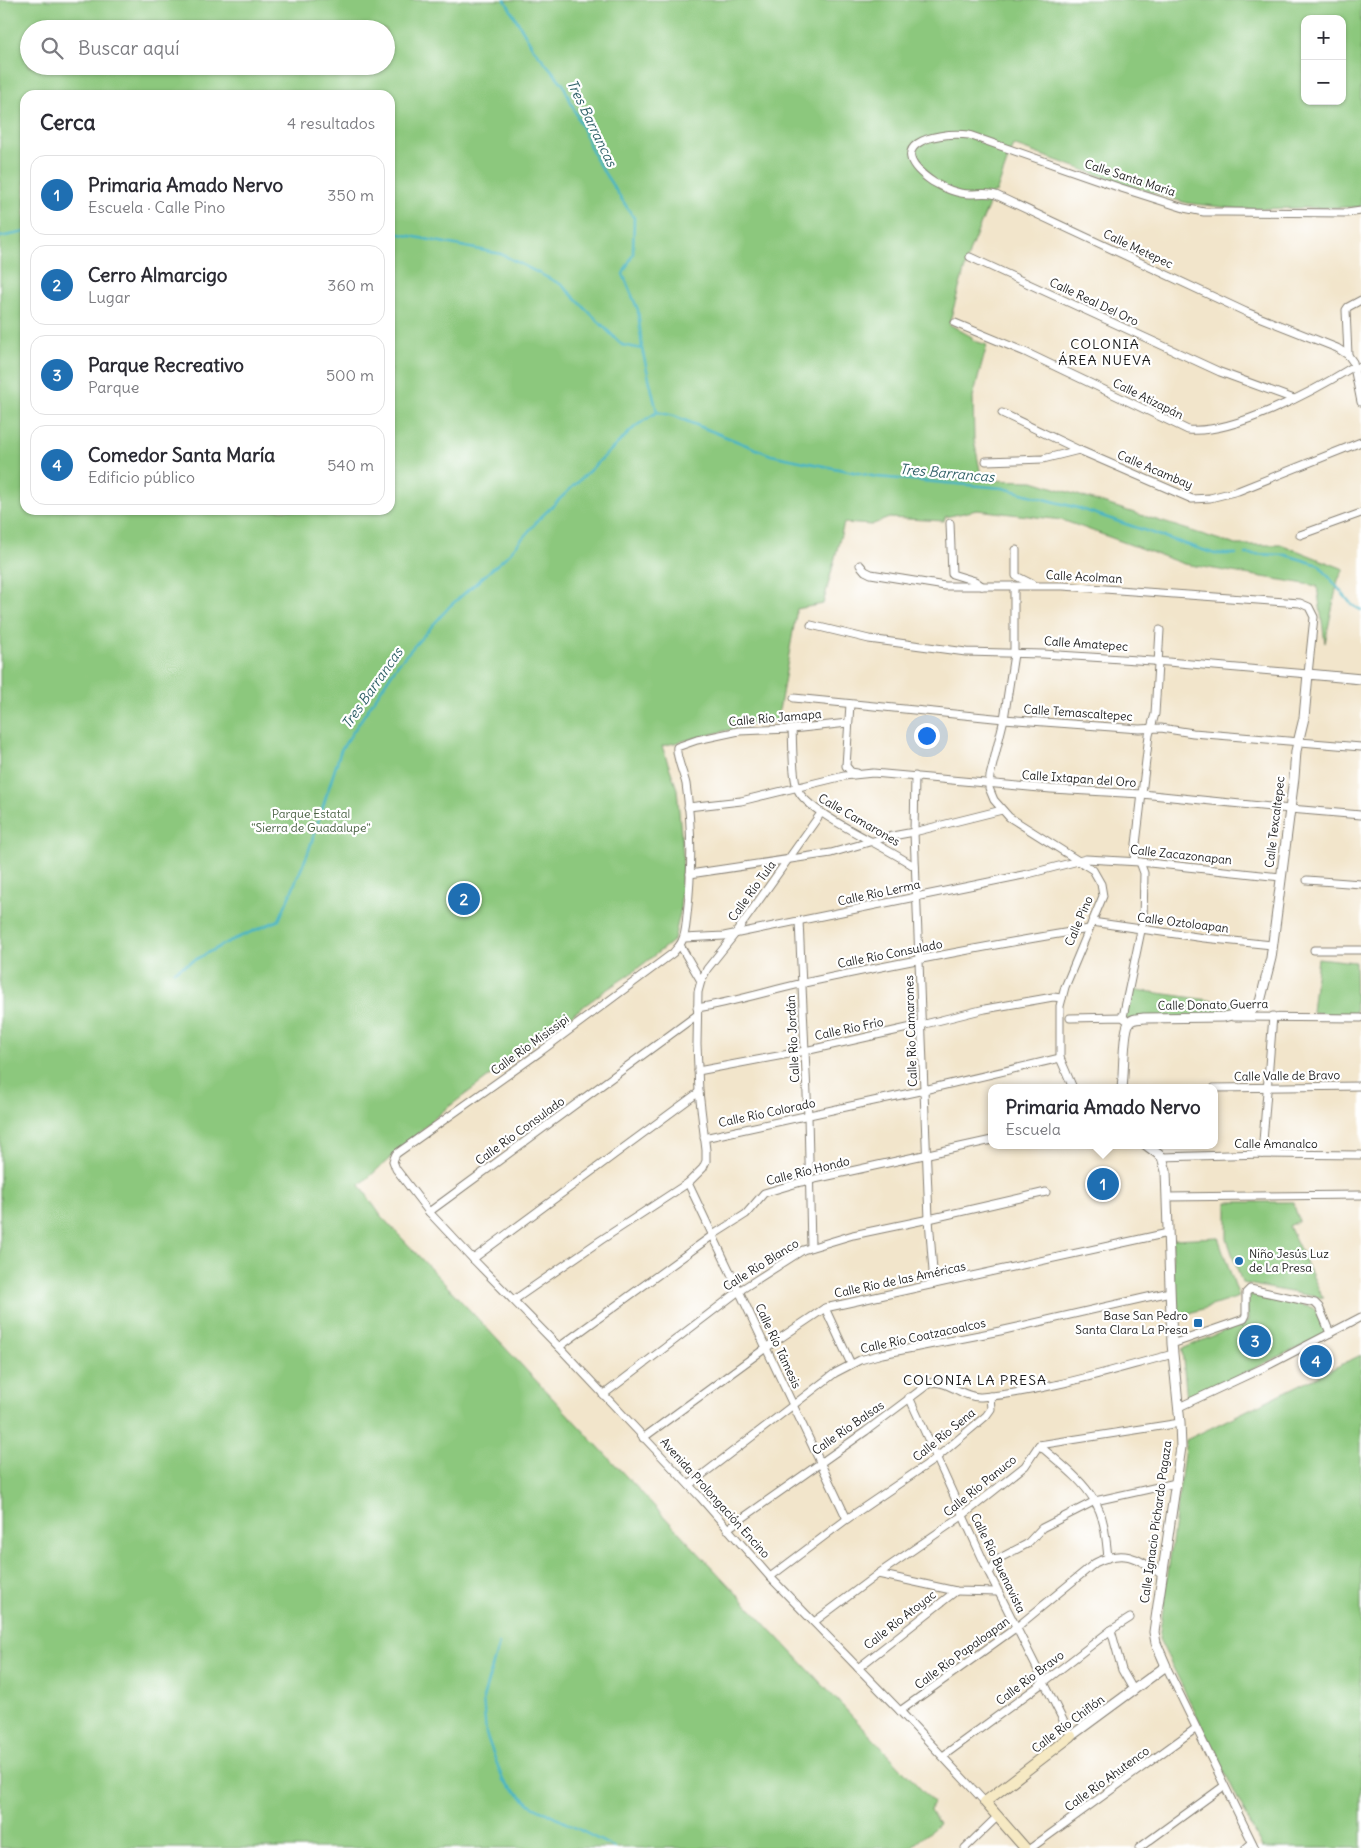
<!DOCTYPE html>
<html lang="es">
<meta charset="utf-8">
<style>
:root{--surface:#fff;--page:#f7f7f7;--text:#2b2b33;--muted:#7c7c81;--line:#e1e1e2;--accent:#1f6fb2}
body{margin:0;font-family:Delius,sans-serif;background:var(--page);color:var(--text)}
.controls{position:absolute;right:15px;top:15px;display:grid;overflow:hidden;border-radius:10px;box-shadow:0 1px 4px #0004}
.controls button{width:45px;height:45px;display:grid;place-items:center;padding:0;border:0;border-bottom:1px solid var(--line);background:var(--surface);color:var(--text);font:25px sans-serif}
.you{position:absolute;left:926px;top:735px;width:18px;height:18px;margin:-12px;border:4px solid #fff;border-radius:50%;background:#1a73e8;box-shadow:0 0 0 8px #1a73e833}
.badge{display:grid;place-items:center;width:32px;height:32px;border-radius:50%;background:var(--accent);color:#fff;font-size:16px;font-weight:700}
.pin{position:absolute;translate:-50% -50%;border:2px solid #fff;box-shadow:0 1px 5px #0006}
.popup{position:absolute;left:988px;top:1084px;width:230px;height:65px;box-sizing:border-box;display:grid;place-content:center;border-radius:10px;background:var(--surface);filter:drop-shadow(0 1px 4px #0005);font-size:16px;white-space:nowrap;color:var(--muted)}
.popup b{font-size:19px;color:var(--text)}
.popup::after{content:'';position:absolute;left:50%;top:100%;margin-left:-10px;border:10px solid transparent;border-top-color:var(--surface)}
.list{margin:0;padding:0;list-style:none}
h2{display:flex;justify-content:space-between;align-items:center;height:65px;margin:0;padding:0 20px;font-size:21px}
h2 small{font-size:16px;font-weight:400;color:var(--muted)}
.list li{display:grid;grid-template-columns:32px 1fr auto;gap:15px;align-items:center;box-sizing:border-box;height:80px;margin:0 10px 10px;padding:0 10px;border:1px solid var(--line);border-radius:15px}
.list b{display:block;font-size:19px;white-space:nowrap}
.list p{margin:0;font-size:16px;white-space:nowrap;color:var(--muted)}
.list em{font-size:16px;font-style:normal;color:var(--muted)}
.icon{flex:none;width:28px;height:28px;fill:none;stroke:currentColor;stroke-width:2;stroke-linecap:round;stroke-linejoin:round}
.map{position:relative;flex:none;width:1361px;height:1848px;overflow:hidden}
.search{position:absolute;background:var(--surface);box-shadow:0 1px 4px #0004;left:20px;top:20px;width:375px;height:55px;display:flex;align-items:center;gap:12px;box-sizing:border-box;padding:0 18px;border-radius:28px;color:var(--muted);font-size:19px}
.panel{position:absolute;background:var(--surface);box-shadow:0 1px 4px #0004;left:20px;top:90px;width:375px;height:425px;border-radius:15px}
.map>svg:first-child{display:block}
</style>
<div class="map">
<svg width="1361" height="1848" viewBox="0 0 1361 1848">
<rect width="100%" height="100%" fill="#fff"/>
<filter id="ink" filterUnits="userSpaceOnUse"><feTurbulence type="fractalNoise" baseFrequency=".02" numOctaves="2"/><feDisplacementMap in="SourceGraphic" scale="10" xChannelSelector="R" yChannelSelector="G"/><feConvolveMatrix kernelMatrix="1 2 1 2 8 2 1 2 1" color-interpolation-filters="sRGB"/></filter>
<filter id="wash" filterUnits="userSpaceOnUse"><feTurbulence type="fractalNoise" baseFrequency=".0096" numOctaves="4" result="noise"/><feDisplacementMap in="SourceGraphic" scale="20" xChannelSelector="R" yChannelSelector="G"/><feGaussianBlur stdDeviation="1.12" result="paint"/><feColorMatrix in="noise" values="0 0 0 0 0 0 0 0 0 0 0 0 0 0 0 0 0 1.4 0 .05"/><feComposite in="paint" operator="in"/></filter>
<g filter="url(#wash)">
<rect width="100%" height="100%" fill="#f2e5cb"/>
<g fill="#8cc87d" stroke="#54724c" fill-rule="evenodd">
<path d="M0 0H1361V207L1240 209 1186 203 1106 178 1013 145 996 193 994 192 970 250 949 324 972 337V340L987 345 973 397 974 440 982 480 1033 481 1236 545H1283L1344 569 1338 580 1325 643 1317 586 1184 564 1062 520 977 510 945 517 944 521 889 518 871 525 844 523 823 604 797 609 777 722 750 725 662 746 677 789 683 855 680 913 674 940 633 972 603 992 443 1111 360 1185 381 1216 933 1802 930 1811 939 1824 910 1848H0ZM1305 19H1342V101H1305ZM29 29H386V66H29ZM25 95H390V510H25Z"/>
<path d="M1318 958 1355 962 1356 1017 1312 1012Z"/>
<path d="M1130 989 1244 1005 1215 1016 1120 1020Z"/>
<path d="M1227 1202H1293L1299 1221 1289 1226 1323 1298 1242 1283 1227 1239Z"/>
<path d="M1218 1237 1239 1297 1175 1318 1172 1239Z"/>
<path d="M1247 1292 1314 1308 1327 1334 1187 1400 1182 1349 1248 1321Z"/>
<path d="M1361 1355V1848H1262L1159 1639 1186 1440Z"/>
</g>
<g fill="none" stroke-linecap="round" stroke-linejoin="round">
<g stroke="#48b5c5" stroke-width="2.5">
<path d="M505 0 533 48 563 84 596 160 634 218 633 254 623 274 638 310 642 349 657 412"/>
<path d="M390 232 501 254 562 285 622 345 642 349"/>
<path d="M0 237 25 232"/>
<path d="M1246 554 1286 555 1319 565 1352 605 1361 610"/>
<path d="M174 971 230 941 279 920 308 853 341 750 398 664 450 606 508 555 540 518 636 426 657 412 674 416 771 455 877 477 1003 488 1078 508 1215 554H1236"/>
<path d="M499 1644 483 1698 486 1734 503 1780 531 1805 615 1848"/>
</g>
</g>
</g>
<g filter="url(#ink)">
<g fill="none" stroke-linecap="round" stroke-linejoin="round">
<defs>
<g id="minor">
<path d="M1361 211 1347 213 1227 212H1204L1184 208 1118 187 969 135C933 131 880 146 933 182 943 188 958 194 970 194 979 194 987 192 996 195L1246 312 1337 348 1348 355 1353 362 1361 402"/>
<path d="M970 257 1220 372 1294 399"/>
<path d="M955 323 1025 352 1188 430C1234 434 1312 392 1351 368L1361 367"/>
<path d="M1348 355 1346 310 1348 307 1361 300"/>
<path d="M1002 413 1079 450 1192 499 1210 498 1238 491 1361 442"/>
<path d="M986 461 1043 459 1079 450"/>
<path d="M950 523 952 574 975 581 982 586"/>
<path d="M1300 535 1361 513"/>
<path d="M1016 550V576L1032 584"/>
<path d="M1014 586V654L1004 719 990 776 989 788 994 800 1009 817 1093 870 1101 884 1103 896 1065 987 1060 1006V1058L1073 1088"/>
<path d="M811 625 869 639 966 652 1043 654 1168 662 1308 674 1314 617 1309 607 1300 603 1063 586H945L871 574 865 571 860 565"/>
<path d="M794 698 1004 719 1139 729 1161 728 1193 733 1361 747"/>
<path d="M850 704 846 766 851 772 857 773"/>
<path d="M848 723 792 729 739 731 697 740 677 747C675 754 684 775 686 784 692 826 692 872 687 915 686 923 686 933 682 941 680 946 676 949 673 953L540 1052 396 1154 393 1161 396 1169 429 1212 473 1259 559 1347 700 1497 770 1577 900 1711 985 1802"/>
<path d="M792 729C793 745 792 777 798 790 808 814 890 848 915 867"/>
<path d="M915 776 914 832 929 1219 934 1284"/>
<path d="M688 807 741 801 844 776 873 773 1051 789 1142 794 1290 809 1361 815"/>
<path d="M1134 861 1149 735 1155 714 1160 630"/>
<path d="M690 874 831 853 887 837 914 832 1002 810"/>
<path d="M1307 880 1361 884"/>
<path d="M799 921 808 1116 811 1247"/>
<path d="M1092 922 1204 938 1272 945"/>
<path d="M684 938 724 936 1028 874 1086 859 1140 862 1281 877"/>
<path d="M680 945 701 981"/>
<path d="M1314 950H1361"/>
<path d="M697 1008C733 1002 768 991 804 983 899 963 994 944 1089 929"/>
<path d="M1123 1017 1143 921 1144 873 1140 862"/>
<path d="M1234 1017 1361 1018"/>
<path d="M1070 1018 1123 1017 1125 1019"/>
<path d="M698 1071 805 1051 921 1025 985 1009 1053 997 1062 998"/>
<path d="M1214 1088 1361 1086"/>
<path d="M704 1138 924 1090 1060 1058"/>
<path d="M1262 1154 1273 1016"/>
<path d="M1162 1157 1262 1154 1361 1155"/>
<path d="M688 1183 847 1519"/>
<path d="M1167 1197 1361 1195"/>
<path d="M429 1212 697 1015"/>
<path d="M473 1259 699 1092"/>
<path d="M514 1300 601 1240 688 1183 703 1168 706 1161V1150L699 1092 697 1044 698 992 701 981 707 969 735 934 821 813"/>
<path d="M825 1308 851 1364"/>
<path d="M1172 1344 1244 1319 1246 1315V1293L1250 1289 1315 1303 1319 1307 1330 1333"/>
<path d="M559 1347 713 1235 746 1214 764 1193 801 1182 992 1140"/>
<path d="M603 1395 739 1291 803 1250 853 1235 929 1219 1046 1192"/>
<path d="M909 1397 989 1573 1071 1736"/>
<path d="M1179 1407 1267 1366 1361 1317"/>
<path d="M643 1438 767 1347 825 1308 1168 1233"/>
<path d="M1039 1445C1058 1462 1081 1478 1094 1500 1105 1517 1106 1539 1108 1558"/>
<path d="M689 1485 835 1373 860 1360 882 1354 1000 1331 1170 1292"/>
<path d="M727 1529 866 1431 930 1383C948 1379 962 1398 981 1397 1044 1392 1112 1370 1173 1354"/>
<path d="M989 1573 998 1559 1027 1544 1042 1528 1095 1501 1176 1483"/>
<path d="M878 1574 956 1591 998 1592"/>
<path d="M770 1577 847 1519 935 1459 986 1416 991 1409 990 1396"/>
<path d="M814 1622 878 1574 962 1516 1025 1466 1039 1445 1180 1423"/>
<path d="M1111 1630 1122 1670 1134 1691"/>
<path d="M1166 1666 1255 1848"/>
<path d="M858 1668 956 1591"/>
<path d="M900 1711 1017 1627 1095 1563C1124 1548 1137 1558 1161 1574"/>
<path d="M943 1756 1044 1682 1111 1630 1130 1618"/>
<path d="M965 1848 998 1816"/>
<path d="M1031 1848 1195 1729"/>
<path d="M1139 1848 1224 1786"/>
<path d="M1246 1848 1252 1843"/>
</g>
<g id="tertiary">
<path d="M1122 1088C1124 1075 1123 1032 1129 1023 1132 1018 1139 1019 1144 1018L1224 1017 1252 1010 1260 1002 1271 958 1294 778 1296 751 1304 718 1308 674 1361 679"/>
<path d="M1071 1736 1166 1666 1156 1643 1154 1632 1179 1461 1181 1447 1180 1423 1172 1344 1166 1171 1162 1157 1146 1145"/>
</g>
<path id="secondary" d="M1025 1848 985 1802 1071 1736"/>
</defs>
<use href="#minor" stroke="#878074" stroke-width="9"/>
<use href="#tertiary" stroke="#878074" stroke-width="11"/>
<use href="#secondary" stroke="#878074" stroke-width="12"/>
<use href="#minor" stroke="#fff" stroke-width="7"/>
<use href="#tertiary" stroke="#fff" stroke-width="9"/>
<use href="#secondary" stroke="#f6e9c3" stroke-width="10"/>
</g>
</g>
<g fill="#1f6fb2" stroke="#fff" stroke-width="2">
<circle cx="1239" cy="1261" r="5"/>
<rect x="1193" y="1318" width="10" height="10" rx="2.5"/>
</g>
<g text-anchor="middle" stroke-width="4.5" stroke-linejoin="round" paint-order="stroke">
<g font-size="12" fill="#1c1c1c" stroke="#fff">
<text transform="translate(1130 178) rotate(18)" y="4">Calle Santa María</text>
<text transform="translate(1138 249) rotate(25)" y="4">Calle Metepec</text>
<text transform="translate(1094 302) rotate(25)" y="4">Calle Real Del Oro</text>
<text transform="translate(1148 399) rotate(26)" y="4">Calle Atizapán</text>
<text transform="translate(1155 470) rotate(23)" y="4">Calle Acambay</text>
<text transform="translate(1084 577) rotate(3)" y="4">Calle Acolman</text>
<text transform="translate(1086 644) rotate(4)" y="4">Calle Amatepec</text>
<text transform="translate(1078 713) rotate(4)" y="4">Calle Temascaltepec</text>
<text transform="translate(775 718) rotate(-5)" y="4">Calle Río Jamapa</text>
<text transform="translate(1079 779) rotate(4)" y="4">Calle Ixtapan del Oro</text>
<text transform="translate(859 820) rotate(30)" y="4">Calle Camarones</text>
<text transform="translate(1275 822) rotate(-83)" y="4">Calle Texcaltepec</text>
<text transform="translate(1181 855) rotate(6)" y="4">Calle Zacazonapan</text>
<text transform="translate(752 891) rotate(-54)" y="4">Calle Río Tula</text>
<text transform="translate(879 893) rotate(-12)" y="4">Calle Río Lerma</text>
<text transform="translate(1079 921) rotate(-67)" y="4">Calle Pino</text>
<text transform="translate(1183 923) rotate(7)" y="4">Calle Oztoloapan</text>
<text transform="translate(890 954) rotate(-11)" y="4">Calle Río Consulado</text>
<text transform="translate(1213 1005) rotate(-1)" y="4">Calle Donato Guerra</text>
<text transform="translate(849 1029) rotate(-12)" y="4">Calle Río Frío</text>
<text transform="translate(911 1031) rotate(-92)" y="4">Calle Río Camarones</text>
<text transform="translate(793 1039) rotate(-93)" y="4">Calle Río Jordán</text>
<text transform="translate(530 1045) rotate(-36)" y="4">Calle Río Misissipi</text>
<text transform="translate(1287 1076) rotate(-1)" y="4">Calle Valle de Bravo</text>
<text transform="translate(767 1113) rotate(-12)" y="4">Calle Río Colorado</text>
<text transform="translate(520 1131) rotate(-36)" y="4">Calle Río Consulado</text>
<text x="1276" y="1148">Calle Amanalco</text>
<text transform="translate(808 1171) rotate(-14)" y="4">Calle Río Hondo</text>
<text transform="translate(761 1265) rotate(-32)" y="4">Calle Río Blanco</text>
<text transform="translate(900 1280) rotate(-12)" y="4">Calle Río de las Américas</text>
<text transform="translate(923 1336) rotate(-12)" y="4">Calle Río Coatzacoalcos</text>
<text transform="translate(778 1346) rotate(65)" y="4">Calle Río Támesis</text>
<text transform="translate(848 1428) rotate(-35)" y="4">Calle Río Balsas</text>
<text transform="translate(944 1435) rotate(-39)" y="4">Calle Río Sena</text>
<text transform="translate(980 1486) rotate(-39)" y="4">Calle Río Panuco</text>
<text transform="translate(715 1498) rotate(48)" y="4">Avenida Prolongación Encino</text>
<text transform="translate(1156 1522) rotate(-82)" y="4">Calle Ignacio Pichardo Pagaza</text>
<text transform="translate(998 1563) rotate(64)" y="4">Calle Río Buenavista</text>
<text transform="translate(900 1620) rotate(-38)" y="4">Calle Río Atoyac</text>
<text transform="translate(962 1653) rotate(-36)" y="4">Calle Río Papaloapan</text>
<text transform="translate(1030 1678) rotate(-37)" y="4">Calle Río Bravo</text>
<text transform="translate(1068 1724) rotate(-37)" y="4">Calle Río Chiflón</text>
<text transform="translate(1107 1779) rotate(-36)" y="4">Calle Río Ahutenco</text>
</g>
<g font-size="12" fill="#496143" stroke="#fff">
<text x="311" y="818">Parque Estatal<tspan x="311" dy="14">"Sierra de Guadalupe"</tspan></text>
</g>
<g font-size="12" fill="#1c1c1c" stroke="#fff" text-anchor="start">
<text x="1249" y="1258">Niño Jesús Luz<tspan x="1249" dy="14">de La Presa</tspan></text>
<text x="1188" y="1320" text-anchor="end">Base San Pedro<tspan x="1188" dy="14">Santa Clara La Presa</tspan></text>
</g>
<g font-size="14" font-style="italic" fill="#306168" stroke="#fff">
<text transform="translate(592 123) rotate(64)" y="5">Tres Barrancas</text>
<text transform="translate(947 473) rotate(5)" y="5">Tres Barrancas</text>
<text transform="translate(372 688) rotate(-55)" y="5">Tres Barrancas</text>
</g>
<g font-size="14" letter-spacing="1" fill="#1c1c1c" stroke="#fff">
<text x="1105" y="349">COLONIA<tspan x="1105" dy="16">ÁREA NUEVA</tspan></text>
<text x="975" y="1385">COLONIA LA PRESA</text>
</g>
</g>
</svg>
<div class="controls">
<button>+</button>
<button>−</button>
</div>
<div class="you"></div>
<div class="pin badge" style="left:1103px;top:1184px">1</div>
<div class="popup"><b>Primaria Amado Nervo</b>Escuela</div>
<div class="pin badge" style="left:464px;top:899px">2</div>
<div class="pin badge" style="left:1255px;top:1341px">3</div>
<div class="pin badge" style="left:1316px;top:1361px">4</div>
<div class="search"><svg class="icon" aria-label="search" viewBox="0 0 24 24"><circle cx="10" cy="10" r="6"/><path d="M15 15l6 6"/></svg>Buscar aquí</div>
<section class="panel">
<h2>Cerca<small>4 resultados</small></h2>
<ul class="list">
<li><span class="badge">1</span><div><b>Primaria Amado Nervo</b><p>Escuela · Calle Pino</p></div><em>350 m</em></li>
<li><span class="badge">2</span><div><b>Cerro Almarcigo</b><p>Lugar</p></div><em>360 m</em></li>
<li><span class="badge">3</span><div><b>Parque Recreativo</b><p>Parque</p></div><em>500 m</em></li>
<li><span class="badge">4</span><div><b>Comedor Santa María</b><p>Edificio público</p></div><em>540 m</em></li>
</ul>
</section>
</div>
